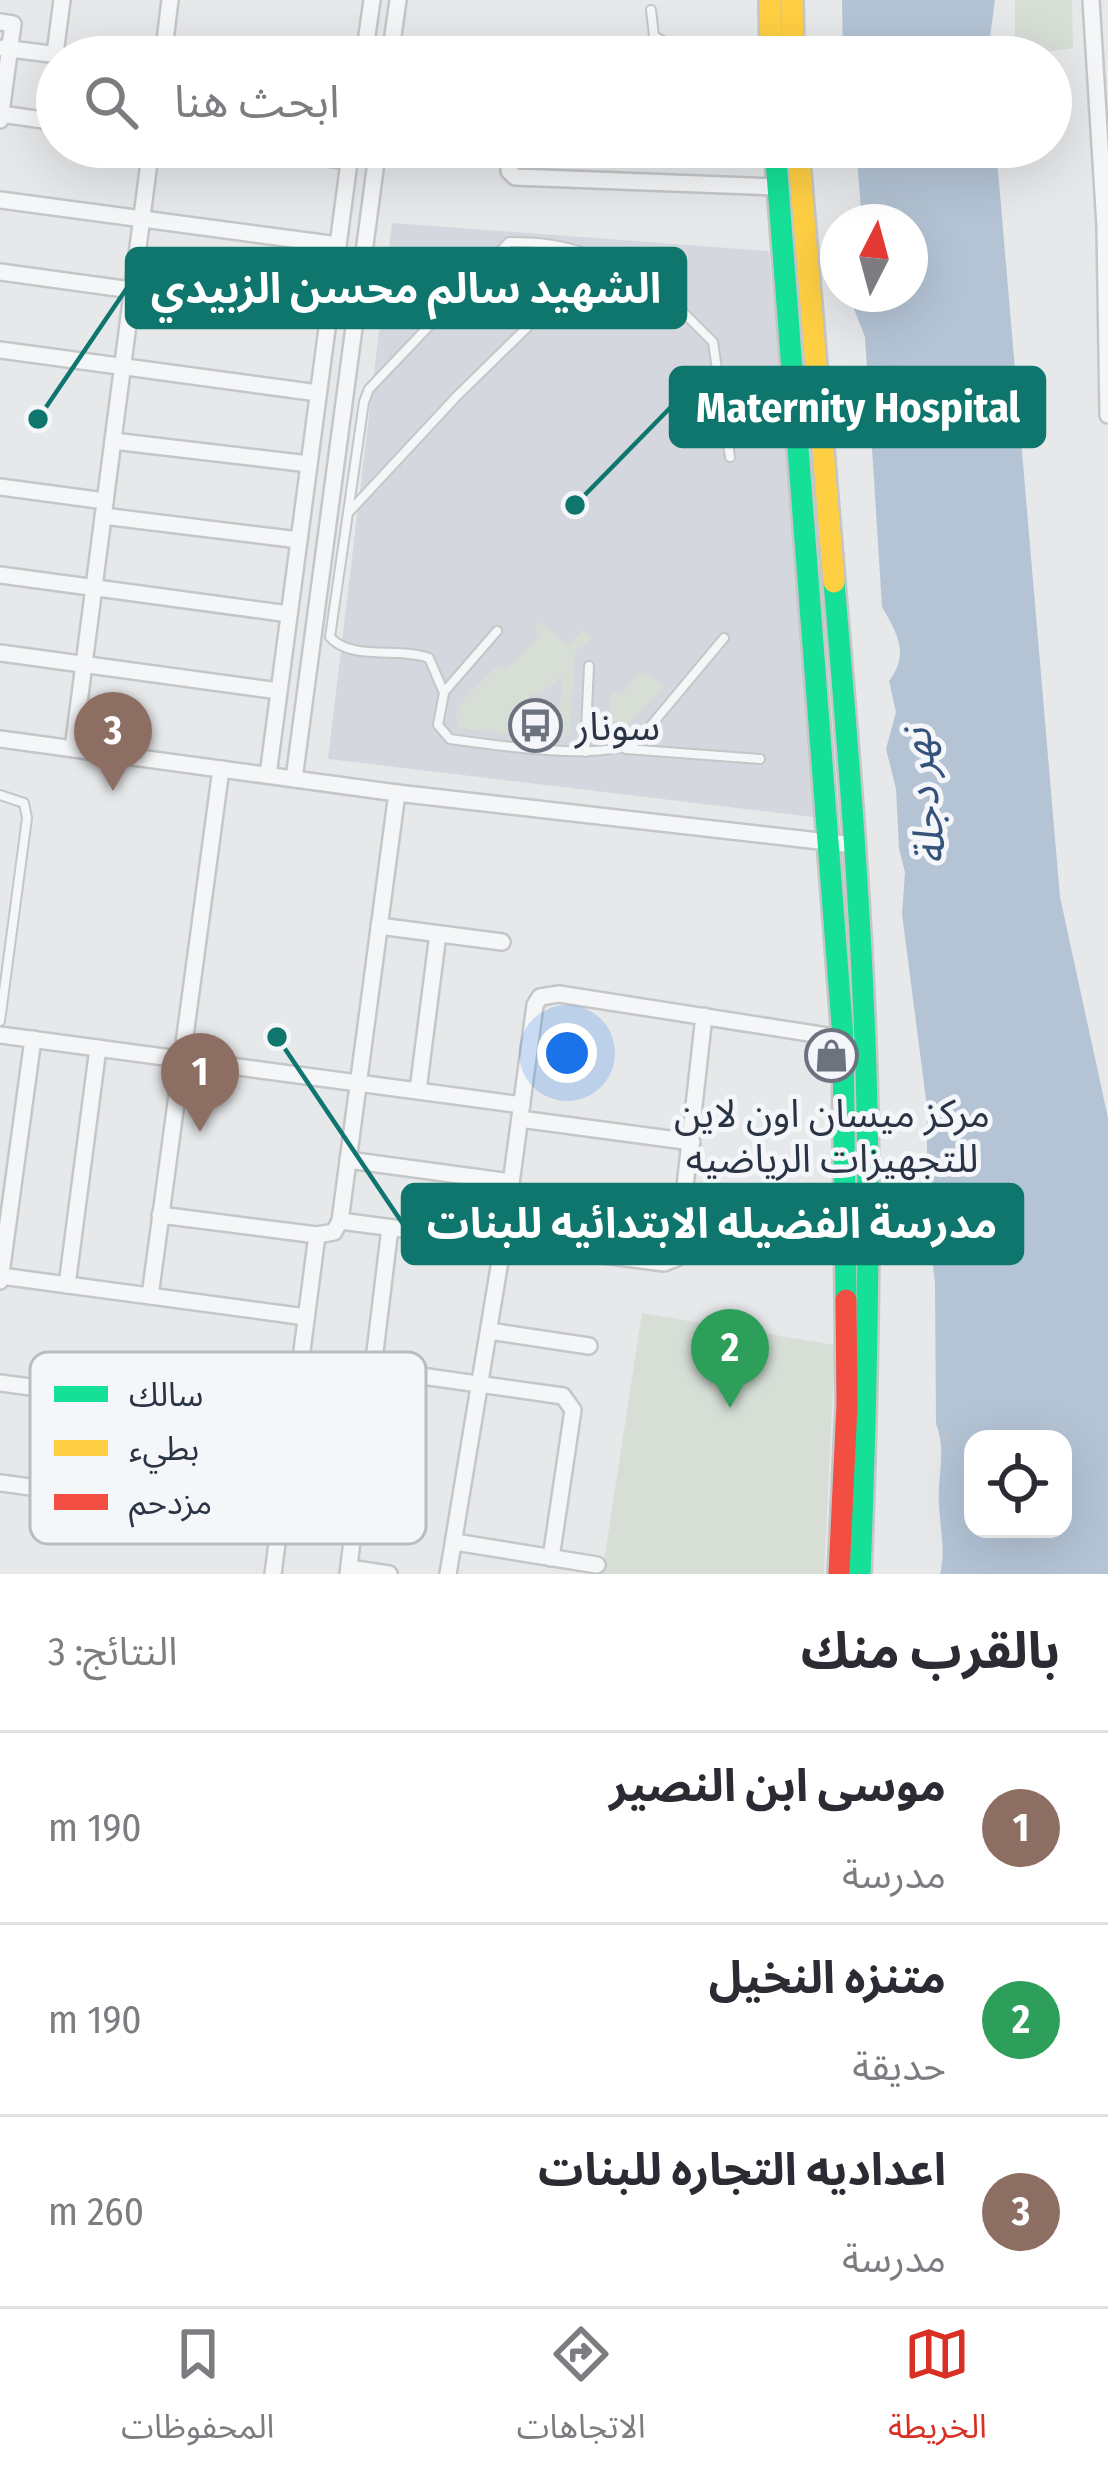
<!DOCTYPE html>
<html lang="ar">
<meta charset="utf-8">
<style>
:root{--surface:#fff;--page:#f7f7f7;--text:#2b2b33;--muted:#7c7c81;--line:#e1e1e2;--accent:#d93025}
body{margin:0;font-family:"Fira Sans Condensed","Noto Sans Arabic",sans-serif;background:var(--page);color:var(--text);direction:rtl}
.controls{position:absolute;right:36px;bottom:36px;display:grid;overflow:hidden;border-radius:24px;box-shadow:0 12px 48px #0002}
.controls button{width:108px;height:108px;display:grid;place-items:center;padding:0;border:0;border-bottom:3px solid var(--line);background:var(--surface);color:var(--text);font:60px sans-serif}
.compass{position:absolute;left:820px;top:204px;width:108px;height:108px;border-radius:50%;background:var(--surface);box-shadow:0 12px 48px #0002;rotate:6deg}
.you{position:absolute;left:567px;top:1053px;width:42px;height:42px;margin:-30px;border:9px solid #fff;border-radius:50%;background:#1a73e8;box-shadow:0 0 0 18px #1a73e833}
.badge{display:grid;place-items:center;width:78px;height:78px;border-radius:50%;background:var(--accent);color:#fff;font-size:39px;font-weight:700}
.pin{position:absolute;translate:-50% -99px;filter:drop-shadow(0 3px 6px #0008)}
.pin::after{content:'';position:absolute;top:63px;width:42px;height:36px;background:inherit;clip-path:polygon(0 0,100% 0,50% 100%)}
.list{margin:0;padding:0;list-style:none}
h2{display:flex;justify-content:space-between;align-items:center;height:156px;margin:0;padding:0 48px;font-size:51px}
h2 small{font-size:39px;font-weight:400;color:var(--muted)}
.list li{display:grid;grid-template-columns:78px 1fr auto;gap:36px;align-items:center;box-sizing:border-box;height:192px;padding:0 48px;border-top:3px solid var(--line)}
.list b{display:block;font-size:45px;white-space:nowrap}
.list p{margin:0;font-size:39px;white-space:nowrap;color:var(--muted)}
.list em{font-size:39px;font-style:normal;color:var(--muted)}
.icon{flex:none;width:66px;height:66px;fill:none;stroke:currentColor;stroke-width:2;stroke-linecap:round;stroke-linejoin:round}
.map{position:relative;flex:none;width:1108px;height:1574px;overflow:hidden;direction:ltr}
.search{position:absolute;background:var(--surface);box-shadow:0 12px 48px #0002;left:36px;right:36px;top:36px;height:132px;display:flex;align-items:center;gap:30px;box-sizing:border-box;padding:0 42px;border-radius:66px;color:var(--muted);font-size:45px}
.sheet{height:732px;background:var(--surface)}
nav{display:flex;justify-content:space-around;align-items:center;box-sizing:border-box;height:168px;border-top:3px solid var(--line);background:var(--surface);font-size:33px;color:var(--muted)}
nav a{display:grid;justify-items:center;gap:6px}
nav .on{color:var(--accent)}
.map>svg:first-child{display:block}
</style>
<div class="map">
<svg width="1108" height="1574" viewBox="0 0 1108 1574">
<rect width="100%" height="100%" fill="#e6e8ea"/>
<path fill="#d4d7dd" d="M392 223 769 251 821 818 328 759Z"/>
<g fill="#d6ded6">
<path d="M1015 0H1072L1073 48 1015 57Z"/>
<path d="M541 622 567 645 583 630 592 638 575 653 570 731 565 737 553 739 559 725 562 676 543 692 531 695 528 704 505 722 510 724 509 734 460 728 456 718 460 704 496 666 507 669 541 635 534 627Z"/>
<path d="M640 671 666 686 606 745 611 692 621 693Z"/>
<path d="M642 1313 835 1345 824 1574H602Z"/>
</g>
<g fill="#b4c4d5" fill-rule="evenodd">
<path d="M842 0H995L990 38 994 57H843Z"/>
<path d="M856 147H996L1060 897 1108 1118V1574H940C946 1550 940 1529 939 1504 937 1476 947 1451 936 1424L935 1283 927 1214V1107L902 914 905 872 899 849 896 789 886 749 896 712 889 681C910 654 897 633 882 607L865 337 848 294H910V222H862ZM973 1439H1063V1529H973Z"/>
</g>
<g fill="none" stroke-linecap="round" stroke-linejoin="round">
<defs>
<g id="lane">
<path d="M651 10 654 36 667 43 768 52"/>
<path d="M598 258C568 245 541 242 509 242L369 389 364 402 330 637C350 661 401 647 429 658L444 693 438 725 450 739C492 745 605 762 638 741L724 638"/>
<path d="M349 512 457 396 598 258 630 259 713 342 730 457"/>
<path d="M445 691 497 631"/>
<path d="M626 749 760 759"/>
<path d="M585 752 589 666"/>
<path d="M0 795 24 803 27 818 0 1021"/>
</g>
<g id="street">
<path d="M1091 0 1105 226 1108 415"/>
<path d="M0 22 13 24 0 120"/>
<path d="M3 48 74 57"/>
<path d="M55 54 62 0"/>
<path d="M163 57 170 0"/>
<path d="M364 57 372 0"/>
<path d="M390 57 398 0"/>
<path d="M1 114 57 122"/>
<path d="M246 147 349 161"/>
<path d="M509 147V171L515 177 778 187"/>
<path d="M0 200 338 245"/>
<path d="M0 272 328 317"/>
<path d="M0 350 318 393"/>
<path d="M113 441 309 464"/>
<path d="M0 487 105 501"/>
<path d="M103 516 299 540"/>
<path d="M0 575 289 614"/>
<path d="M0 653 279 691"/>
<path d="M0 739 397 793 854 845"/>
<path d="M73 749 151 147"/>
<path d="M268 775 351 147"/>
<path d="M294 779 378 147"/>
<path d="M379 926 502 942"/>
<path d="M0 1035 522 1105"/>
<path d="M418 1090 438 934"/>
<path d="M520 1119 692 1142"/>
<path d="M348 1160 511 1182"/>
<path d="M160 1215 317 1235 334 1232 340 1221 397 793"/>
<path d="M340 1221 664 1263 677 1258 704 1016"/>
<path d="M1 1276 306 1317"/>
<path d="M0 1281 33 1039"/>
<path d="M67 1285 98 1048"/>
<path d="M150 1296 221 769"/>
<path d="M489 1331 589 1346"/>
<path d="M301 1359 563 1396 573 1410 551 1558"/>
<path d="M0 1383 293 1422"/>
<path d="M0 1483 280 1520"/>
<path d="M455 1542 597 1565"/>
<path d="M349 1568 389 1574"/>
<path d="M273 1574 317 1235"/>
<path d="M348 1574 390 1228"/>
<path d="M448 1574 503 1243 535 1005 540 997 559 994 847 1039"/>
</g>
<g id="fast">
<path d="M775 147 843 1038 846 1300"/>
<path d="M834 582C849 758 863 933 867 1109 870 1264 866 1419 860 1574"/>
</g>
<g id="slow">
<path d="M770 0 771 57"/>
<path d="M792 0 793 57"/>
<path d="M798 147 834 582"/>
</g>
<path id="jam" d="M839 1574 847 1405 846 1300"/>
</defs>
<use href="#lane" stroke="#c4c6c8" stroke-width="12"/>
<use href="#street" stroke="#c4c6c8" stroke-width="20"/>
<use href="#fast" stroke="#c4c6c8" stroke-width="26"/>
<use href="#slow" stroke="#c4c6c8" stroke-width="26"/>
<use href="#jam" stroke="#c4c6c8" stroke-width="26"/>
<path stroke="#c5c6ca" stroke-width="3" stroke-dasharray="9 9" stroke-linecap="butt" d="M943 1441 949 1431"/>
<use href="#lane" stroke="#f5f6f7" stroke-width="8"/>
<use href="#street" stroke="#f5f6f7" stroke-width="15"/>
<use href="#fast" stroke="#16e098" stroke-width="21"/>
<use href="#slow" stroke="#ffcf43" stroke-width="21"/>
<use href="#jam" stroke="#f24e42" stroke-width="21"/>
</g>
<defs>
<symbol id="bus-ring" viewBox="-11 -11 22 22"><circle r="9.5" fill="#f4f6f9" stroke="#6c737f" stroke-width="1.5"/><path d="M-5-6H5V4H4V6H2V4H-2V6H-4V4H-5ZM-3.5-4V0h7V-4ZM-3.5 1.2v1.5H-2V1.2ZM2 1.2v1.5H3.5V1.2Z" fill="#6c737f"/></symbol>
<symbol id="shop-ring" viewBox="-11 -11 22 22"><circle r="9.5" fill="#f4f6f9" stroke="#6c737f" stroke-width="1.5"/><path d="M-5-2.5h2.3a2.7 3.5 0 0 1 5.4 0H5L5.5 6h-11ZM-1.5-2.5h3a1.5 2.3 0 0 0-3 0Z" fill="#6c737f"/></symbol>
</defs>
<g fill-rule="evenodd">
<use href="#bus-ring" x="506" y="696" width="59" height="59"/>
<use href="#shop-ring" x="802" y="1026" width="59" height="59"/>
</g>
<g text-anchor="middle" stroke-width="10" stroke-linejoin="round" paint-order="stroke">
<g font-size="39" fill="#2b3445" stroke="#f4f6f9" text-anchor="start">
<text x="575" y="740">سونار</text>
<text x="832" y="1127" text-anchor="middle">مركز ميسان اون لاين<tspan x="832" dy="45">للتجهيزات الرياضيه</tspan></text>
</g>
<g font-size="42" font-style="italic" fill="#34527a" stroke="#f4f6f9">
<text transform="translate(923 797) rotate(-97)" y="15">نهر دجلة</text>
</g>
</g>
<rect x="30" y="1352" width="396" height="192" rx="18" fill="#f4f6f9" stroke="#b8bcc3" stroke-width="3"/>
<rect x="54" y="1386" width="54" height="16" fill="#16e098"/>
<rect x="54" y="1440" width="54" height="16" fill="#ffcf43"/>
<rect x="54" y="1494" width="54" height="16" fill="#f24e42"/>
<g font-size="33" fill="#2b3445">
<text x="129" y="1406">سالك</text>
<text x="129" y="1460">بطيء</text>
<text x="129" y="1514">مزدحم</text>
</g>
<path fill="none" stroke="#0f766e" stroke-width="4.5" d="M38 419L127 288M575 505L671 407M277 1037L403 1224"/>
<g fill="#0f766e" stroke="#f4f6f9" stroke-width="4.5">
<circle cx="38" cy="419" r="12"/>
<circle cx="575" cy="505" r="12"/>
<circle cx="277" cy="1037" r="12"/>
</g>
<g fill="#0f766e" stroke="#0f766e" stroke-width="4.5">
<rect x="127" y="249" width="558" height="78" rx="12"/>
<rect x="671" y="368" width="373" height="78" rx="12"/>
<rect x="403" y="1185" width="619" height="78" rx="12"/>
</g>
<g font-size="42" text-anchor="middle" font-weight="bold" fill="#fff">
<text x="406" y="303">الشهيد سالم محسن الزبيدي</text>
<text x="858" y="422">Maternity Hospital</text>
<text x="712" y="1238">مدرسة الفضيله الابتدائيه للبنات</text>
</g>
</svg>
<div class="controls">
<button><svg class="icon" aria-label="locate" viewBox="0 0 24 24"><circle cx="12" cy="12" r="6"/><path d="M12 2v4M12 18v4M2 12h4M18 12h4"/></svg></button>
</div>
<svg class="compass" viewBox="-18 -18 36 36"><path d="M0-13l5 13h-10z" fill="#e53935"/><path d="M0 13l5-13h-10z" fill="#7c7c81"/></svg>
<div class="you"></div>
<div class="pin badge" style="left:200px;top:1132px;background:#8d6e63">1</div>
<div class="pin badge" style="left:730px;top:1408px;background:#2e9e5b">2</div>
<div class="pin badge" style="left:113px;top:791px;background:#8d6e63">3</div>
<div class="search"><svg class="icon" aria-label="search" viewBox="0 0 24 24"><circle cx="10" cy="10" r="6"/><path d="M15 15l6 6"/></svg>ابحث هنا</div>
</div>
<section class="sheet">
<h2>بالقرب منك<small>النتائج: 3</small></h2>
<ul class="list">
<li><span class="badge" style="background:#8d6e63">1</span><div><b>موسى ابن النصير</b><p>مدرسة</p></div><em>190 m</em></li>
<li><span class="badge" style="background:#2e9e5b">2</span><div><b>متنزه النخيل</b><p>حديقة</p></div><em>190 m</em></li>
<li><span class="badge" style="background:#8d6e63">3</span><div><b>اعداديه التجاره للبنات</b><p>مدرسة</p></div><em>260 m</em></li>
</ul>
</section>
<nav>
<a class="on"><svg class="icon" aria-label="map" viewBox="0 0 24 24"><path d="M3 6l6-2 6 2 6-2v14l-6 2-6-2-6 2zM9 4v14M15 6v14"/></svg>الخريطة</a>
<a><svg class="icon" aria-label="directions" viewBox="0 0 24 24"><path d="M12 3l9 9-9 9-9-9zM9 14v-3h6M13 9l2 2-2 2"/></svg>الاتجاهات</a>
<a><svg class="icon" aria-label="saved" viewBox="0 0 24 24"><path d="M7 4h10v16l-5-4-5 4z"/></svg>المحفوظات</a>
</nav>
